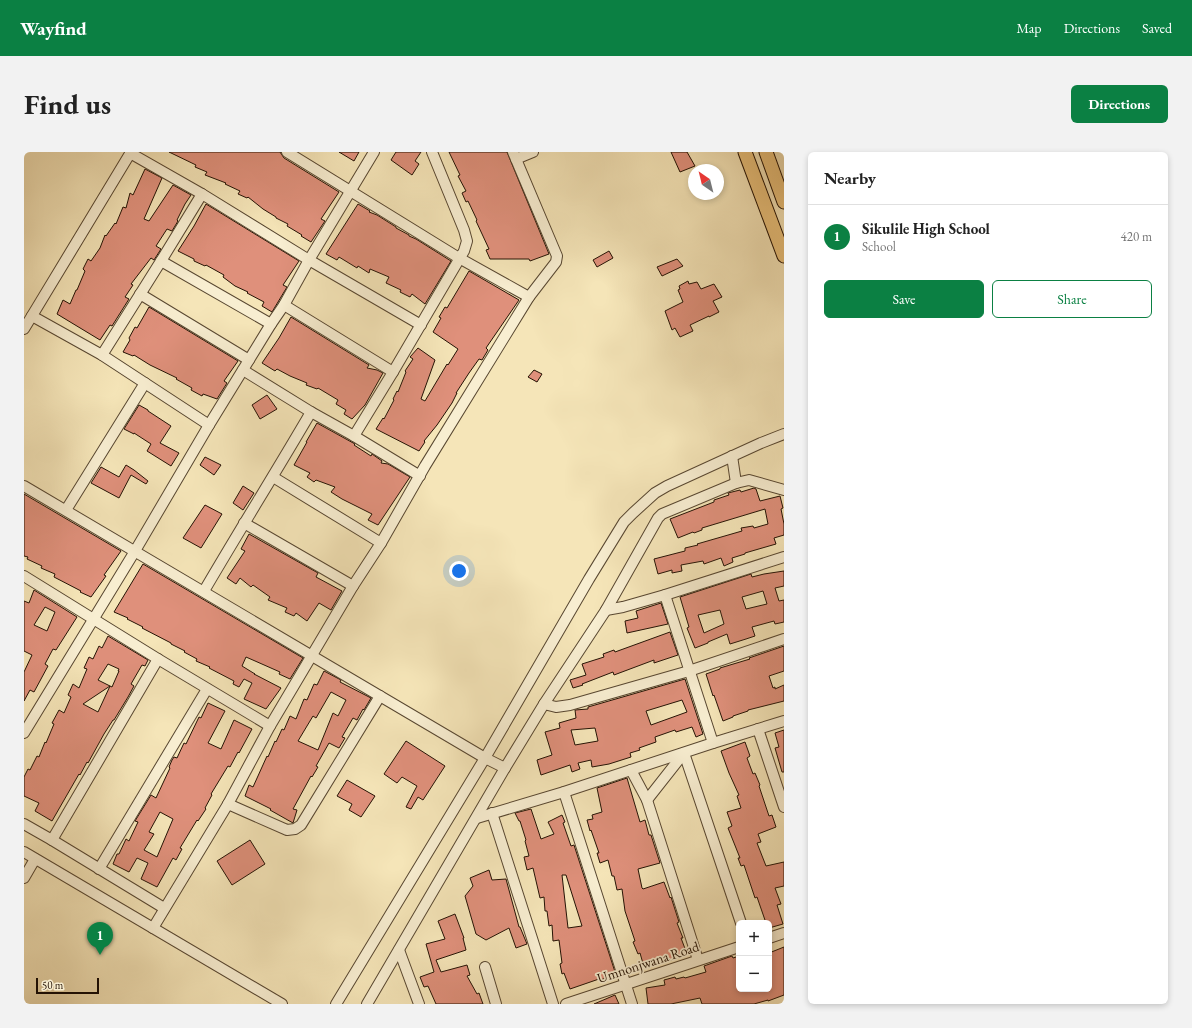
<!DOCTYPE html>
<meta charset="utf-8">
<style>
:root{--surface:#fff;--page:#f2f2f2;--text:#222;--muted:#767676;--line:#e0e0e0;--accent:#0b8043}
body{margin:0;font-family:"EB Garamond",serif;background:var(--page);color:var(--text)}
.controls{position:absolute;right:12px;bottom:12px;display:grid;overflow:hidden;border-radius:6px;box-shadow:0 2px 6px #0003}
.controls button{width:36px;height:36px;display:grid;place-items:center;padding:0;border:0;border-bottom:1px solid var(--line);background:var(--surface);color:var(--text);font:20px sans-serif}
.compass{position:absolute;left:664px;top:12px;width:36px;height:36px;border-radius:50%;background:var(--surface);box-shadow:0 2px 6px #0003;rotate:325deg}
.scale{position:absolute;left:12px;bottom:10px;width:63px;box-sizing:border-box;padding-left:4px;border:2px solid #241204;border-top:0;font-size:11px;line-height:14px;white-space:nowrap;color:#241204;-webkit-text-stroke:3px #f8eed1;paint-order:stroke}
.you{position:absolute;left:435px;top:419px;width:14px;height:14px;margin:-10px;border:3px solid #fff;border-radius:50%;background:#1a73e8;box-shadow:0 0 0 6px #1a73e833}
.badge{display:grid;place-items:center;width:26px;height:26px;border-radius:50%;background:var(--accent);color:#fff;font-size:13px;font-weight:700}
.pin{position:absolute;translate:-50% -33px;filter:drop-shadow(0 1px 2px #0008)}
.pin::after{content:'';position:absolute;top:21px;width:14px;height:12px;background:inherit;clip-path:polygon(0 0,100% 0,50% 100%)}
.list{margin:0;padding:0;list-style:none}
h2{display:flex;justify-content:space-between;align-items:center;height:52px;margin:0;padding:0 16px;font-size:17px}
h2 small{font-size:13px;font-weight:400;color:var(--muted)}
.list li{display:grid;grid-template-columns:26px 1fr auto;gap:12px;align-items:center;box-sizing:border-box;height:64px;padding:0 16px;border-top:1px solid var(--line)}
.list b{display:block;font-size:15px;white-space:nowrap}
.list p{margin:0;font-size:13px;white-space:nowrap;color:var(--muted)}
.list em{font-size:13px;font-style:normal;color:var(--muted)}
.actions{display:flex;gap:8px;padding:12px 16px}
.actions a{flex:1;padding:9px 0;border:1px solid var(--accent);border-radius:6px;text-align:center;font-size:14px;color:var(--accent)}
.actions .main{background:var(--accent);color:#fff}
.map{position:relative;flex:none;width:760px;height:852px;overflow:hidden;border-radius:6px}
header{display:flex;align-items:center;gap:24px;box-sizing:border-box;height:56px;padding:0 20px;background:var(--accent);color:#fff}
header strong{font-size:19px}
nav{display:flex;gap:22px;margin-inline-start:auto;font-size:14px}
.intro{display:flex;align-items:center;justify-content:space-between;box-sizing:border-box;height:96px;padding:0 24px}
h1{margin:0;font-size:28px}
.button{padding:10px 18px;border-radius:6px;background:var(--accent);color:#fff;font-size:14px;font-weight:700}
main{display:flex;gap:24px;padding:0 24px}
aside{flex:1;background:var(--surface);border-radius:6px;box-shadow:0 2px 6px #0003}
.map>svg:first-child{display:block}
</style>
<header>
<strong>Wayfind</strong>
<nav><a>Map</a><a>Directions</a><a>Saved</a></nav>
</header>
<div class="intro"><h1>Find us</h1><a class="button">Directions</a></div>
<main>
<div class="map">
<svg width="760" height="852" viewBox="0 0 760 852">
<rect width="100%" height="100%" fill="#f5e5b8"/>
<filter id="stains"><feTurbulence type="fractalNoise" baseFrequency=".005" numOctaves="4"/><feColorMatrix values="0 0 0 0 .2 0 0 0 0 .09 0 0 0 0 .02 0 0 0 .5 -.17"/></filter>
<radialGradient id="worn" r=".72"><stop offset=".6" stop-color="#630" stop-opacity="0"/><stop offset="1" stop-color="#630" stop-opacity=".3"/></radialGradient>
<g fill="#df907b" stroke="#241204" fill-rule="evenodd">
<path d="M145 0H256L260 6 315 40 297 67 301 69 287 90 277 84 278 83 263 74 264 72 252 66V65L239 57 224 45 223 46 214 42 216 39 201 32 202 31 181 23 183 20 171 15 172 13Z"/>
<path d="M315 0H335L330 9Z"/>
<path d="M372 0H397L391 9 395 12 388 23 367 8Z"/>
<path d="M425 0H483L525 102 506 109 505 107H466L462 98 465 97 452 69 453 68 444 49 442 50 438 41 442 39 434 24 436 23Z"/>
<path d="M647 0H663L671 14 656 20Z"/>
<path d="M121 17 138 26 120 67 125 69 149 33 167 43 161 52 153 68 154 69 148 79 143 77 132 94 137 97 130 108 127 106 107 132 109 133 101 145 105 147 88 174 86 173 76 188 33 162 39 148 46 152 52 138H53L61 119 59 117 64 107 67 109 76 96 81 83 82 84 91 71 92 72 99 55 102 56 106 41 109 43Z"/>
<path d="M182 52 275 109 259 133 263 135 248 160 238 154 240 150 223 141 224 140 211 134 199 125 200 123 182 113 181 114 170 109V107L154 99 170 74Z"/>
<path d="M334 52 346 59 345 60 353 63 372 75V76L385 83V84L392 87 427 109 401 152 388 142 386 145 376 140 377 138 362 131 365 125 346 117 345 121 334 114 333 116 315 105 313 108 302 102Z"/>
<path d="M585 99 589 106 573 115 569 108Z"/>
<path d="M653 107 659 114 638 124 633 115Z"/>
<path d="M445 119 495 148 462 196 464 198 458 208 455 207 445 221 432 241H433L428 251 413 273 400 289 401 290 395 299 352 277 359 266 360 267 370 248 369 247 373 239 374 240 382 220 381 219 389 207 386 205 394 196 411 208 397 247 401 249 423 212 424 213 434 197 409 180 417 166 415 165 421 155 423 156Z"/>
<path d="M664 129 665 132 673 130 677 137 690 132 698 145 689 149 695 160 685 165V164L666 173 669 179 656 185 651 176 648 178 641 159 659 150 654 138 656 137 655 134Z"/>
<path d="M125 155 214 209 200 229 203 231 193 247 179 242 178 244 167 238 168 236 152 227 153 226 126 213 110 203 109 204 99 200 106 188 105 186 111 175 113 176Z"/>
<path d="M267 165 345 213 343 216 353 218 359 221 341 253 328 267 320 262 322 258 312 252 314 248 294 236 293 237 282 233 283 231 266 224 253 217 251 219 238 211 255 186Z"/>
<path d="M510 218 518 222 513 230 504 225Z"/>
<path d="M243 243 253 257 236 267 228 253Z"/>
<path d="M115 253 124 258V259L147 274 136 291 155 301 147 314 123 299 127 292 110 281V282L100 277Z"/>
<path d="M293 271 331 292 330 293 347 304 348 302 358 309 357 311 364 312 386 325 354 373 344 368 348 362 318 347 307 340 311 335 292 328 290 330 283 325 286 321 270 313 283 290H282Z"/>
<path d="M181 305 197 313 190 323 176 313Z"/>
<path d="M102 313 110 318 124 329 122 332 107 323 95 346 67 331 77 315 95 325Z"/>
<path d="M219 334 230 341 219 358 209 351Z"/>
<path d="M730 336 732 337 736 349 756 344 759 356 757 357 760 372V383L750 386 752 392 721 401V402L708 406 709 410 700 414 697 406 680 412 679 409 657 413 658 419 648 421V418L634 422 630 407 661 399V396L674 393 673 392 718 379 717 376 729 374 730 376 744 372 741 357 678 376V378L670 381 669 380 654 386 646 367 690 350V348L705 343 704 341 716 338 717 340Z"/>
<path d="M0 342 97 399 80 423 82 424 67 445 56 440 57 439 30 425 31 422 17 416 18 414 3 407 4 405 0 404Z"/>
<path d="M181 353 198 362 177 396 159 386Z"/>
<path d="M225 382 294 421 292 425 318 439 307 458 295 451 283 469 272 461 270 464 261 460 263 456 244 448 246 445 229 433 227 435 216 426 212 432 203 426 221 399 217 397Z"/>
<path d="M119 412 279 506 266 527 255 522 256 520 222 505 218 514 231 522H230L257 536 242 557 220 547 228 531 220 527 215 535 209 532 210 529 185 516 186 515 172 509 173 507 160 500 161 499 147 492V491L118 476 119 475 103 467 104 466 90 460Z"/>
<path d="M760 419V434L751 436 755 449 760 448V470L751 472 750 469 728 475 731 484 722 487 706 492 703 482 684 490V491L671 496 663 476 665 475 656 445 727 422 728 425 740 422ZM739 439 743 452 722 457 718 445ZM696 458 700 472 680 481 674 463Z"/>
<path d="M10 438 53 465 32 498 29 497 21 512 24 514 10 540 6 538 0 549V520L8 503 0 499V449L5 451ZM21 455 31 460 23 479 10 473Z"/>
<path d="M637 451 644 472 603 481 601 469 614 466 612 459Z"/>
<path d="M646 480 654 503 630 511V508L590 523 589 520 558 532 559 533 549 536 546 528 562 523 558 512 580 505 579 502 590 498 591 500Z"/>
<path d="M84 484 124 508 121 514 118 513 107 532 110 534 104 545 90 568H89L80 582 64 611 63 610 56 623 55 622 28 669 11 659 15 651 0 644V625L4 617 6 618 13 604 15 605 21 590 22 591 30 572 28 571 35 558 40 561 47 545 44 543 49 532 55 536 63 517 60 516 65 505 69 507 75 494 78 496ZM84 512 95 517 94 519H95L88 535 86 534 74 560 59 552 86 534 74 528Z"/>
<path d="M760 494V519L745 524 749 536 751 535V537L760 533V549L724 558V559L709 564V565L699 569 690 543 689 544 682 522 696 517V516L726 507 725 506Z"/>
<path d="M300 519 317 528 316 530 347 546 340 558 339 557 333 568 329 566 318 585 321 586 315 596 305 591 292 614 294 615 288 625 287 624 269 657 273 658 269 671 246 658 247 657 221 644 225 633 229 635 243 604 244 605 251 589 252 590 258 577 260 578 266 564 272 567 280 547 283 548 290 532 293 533ZM307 540 322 548 314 564 309 561 294 598 274 589 289 564 292 566Z"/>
<path d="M661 527 679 582 672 585 668 575 652 580 651 578 631 585 632 590 615 596 616 598 606 601 607 605 585 612 568 615 567 608 554 611 556 617 548 620 546 613 517 623 513 608 528 603 521 580 536 576 535 571 552 566 551 558 564 557V555ZM658 548 663 560 627 573 622 559ZM571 576 574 589 551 593 547 578Z"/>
<path d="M184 551 201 559 184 591 197 597 210 568 228 577 215 601 214 600 206 615 204 614 187 642 188 643 181 656 182 657 174 669 173 668 156 696 158 697 152 708 149 706 133 735 117 727 124 711 113 706 105 720 89 712 93 702H95L102 687 105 689 114 670 111 669 127 643 132 646 146 616 145 615 148 608 150 605 153 606 160 591 162 592 175 565 177 566ZM136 660 149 667 133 705 120 698 130 682 125 680Z"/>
<path d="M760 578V620H758L751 596 755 595 751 581Z"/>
<path d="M382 589 421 614 399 648 394 645 387 657 382 655 393 634 378 625 373 631 360 622Z"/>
<path d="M721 590 726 604 723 606 729 622 731 621 736 633 735 634 745 664 748 663 752 675 734 682 737 690 733 691 742 714 760 710V734L751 736 757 752 753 753 759 772 745 776V771H742L733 745 731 746 720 713 717 714 714 706H716L704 676 708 674 703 660 717 656 713 644 715 643 705 621 697 599Z"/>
<path d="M603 626 616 670 621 668 625 683H627L636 711 614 717 618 736 619 737 640 730 646 746 647 745 655 770 653 771 659 786H657L663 802 644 809 620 815 616 801 614 802 609 790 611 789 601 759 598 737 593 738 590 724H588L584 708 576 711 573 701H575L567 678 566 679 563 668 569 667 568 663 578 660 573 636Z"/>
<path d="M323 628 351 644 337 665 325 658 328 652 313 644Z"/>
<path d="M507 657 517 687 530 682 524 670 538 663 541 670 539 671 547 694 550 693 592 823 576 828 575 827 546 837 540 821 538 822 536 812 538 811 535 788 529 789 528 773 525 774 523 759H521L520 745 516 746 509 716 503 718 500 705 505 704 501 689 502 688 496 669H495L491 661ZM538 723H542L558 774 544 776Z"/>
<path d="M226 688 241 712 208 733 193 709Z"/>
<path d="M465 718 468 728 482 727 495 775H496L503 792 492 796 485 776 462 788 452 782 441 744 449 734 446 726Z"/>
<path d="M431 762 440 786H439L442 798 412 808 417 820 443 813 446 823 443 824 453 842 455 841 459 852H412L404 834 400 835 396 825 410 820 402 792 421 787 414 769Z"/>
<path d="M760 795V843L744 849V848L730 852H678L676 846 647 852H624L622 836 641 833 640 828 651 825 652 827 660 825 661 826 682 820 680 814 708 804 709 806 715 804V837H745V801Z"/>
<path d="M591 843 595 852H570Z"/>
</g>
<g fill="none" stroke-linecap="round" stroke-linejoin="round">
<defs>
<g id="minor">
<path d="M263 0 435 106 505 145"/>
<path d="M106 1 178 42 285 108 397 173"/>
<path d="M492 7 509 0"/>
<path d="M137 109 247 172"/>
<path d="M116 142 225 208"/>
<path d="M260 153 369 220"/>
<path d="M8 164 78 203 185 273"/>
<path d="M0 177 107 0"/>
<path d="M78 203 137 109 178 42"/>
<path d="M219 218 287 260 330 284 396 324"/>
<path d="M330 284 369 220 440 99 443 89 440 78 408 0"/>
<path d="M708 304 712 331 725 328 760 338"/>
<path d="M249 325 357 391"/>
<path d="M0 334 461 606 481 616"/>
<path d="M42 358 121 231"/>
<path d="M220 371 329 434"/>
<path d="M0 424 134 507 246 574"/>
<path d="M180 439C215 379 252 320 287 260"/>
<path d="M641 443 689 591"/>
<path d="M582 458 599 455 641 443 760 405"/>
<path d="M520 552 532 555 546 553 665 519 760 487"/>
<path d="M734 577 760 655"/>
<path d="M0 581 111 399 185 273 247 172 260 153 285 108 350 0"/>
<path d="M660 601 717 771"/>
<path d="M607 618 623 648 674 808"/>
<path d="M540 640 608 852"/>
<path d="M623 648 660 601"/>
<path d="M204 652 263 678 271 677 277 673 356 544"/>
<path d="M468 661 529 852"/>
<path d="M453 666 540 640 689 591 760 569"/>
<path d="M0 672 28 688 140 756"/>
<path d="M28 688 134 507"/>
<path d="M0 700 258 852"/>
<path d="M75 717 183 537"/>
<path d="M0 726 11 707"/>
<path d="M129 776 204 652 246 574 329 434 357 391 401 314 505 145 532 110 533 104 489 0"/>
<path d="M745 786 760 781"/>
<path d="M375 798 395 852"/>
<path d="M461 815 472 852"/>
<path d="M312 852 461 606 565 427 600 370 609 361 631 341 643 334 737 291 760 282"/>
<path d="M343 852 481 616 520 552 582 458 634 366 638 362 712 331"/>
<path d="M542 852 715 795"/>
</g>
<g id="major">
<path d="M721 0 760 104"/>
<path d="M742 0 760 50"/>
</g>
</defs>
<use href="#minor" stroke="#584731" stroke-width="12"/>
<use href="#major" stroke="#241204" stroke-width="15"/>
<use href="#minor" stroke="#f8eed1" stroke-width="10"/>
<use href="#major" stroke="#eac27c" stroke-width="13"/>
</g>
<g text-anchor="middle" stroke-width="3.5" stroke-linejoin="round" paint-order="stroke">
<g font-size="14" fill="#241204" stroke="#f8eed1">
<text transform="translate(624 810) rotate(-18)" y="5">Umnonjwana Road</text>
</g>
</g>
<rect width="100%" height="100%" filter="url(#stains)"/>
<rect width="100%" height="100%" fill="url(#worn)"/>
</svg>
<div class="controls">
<button>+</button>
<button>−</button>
</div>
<svg class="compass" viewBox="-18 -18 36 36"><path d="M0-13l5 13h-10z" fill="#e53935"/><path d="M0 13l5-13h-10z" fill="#767676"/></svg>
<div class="scale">50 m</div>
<div class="you"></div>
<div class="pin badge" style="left:76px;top:803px">1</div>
</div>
<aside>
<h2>Nearby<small></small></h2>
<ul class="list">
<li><span class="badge">1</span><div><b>Sikulile High School</b><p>School</p></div><em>420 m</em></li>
</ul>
<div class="actions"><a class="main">Save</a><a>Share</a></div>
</aside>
</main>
